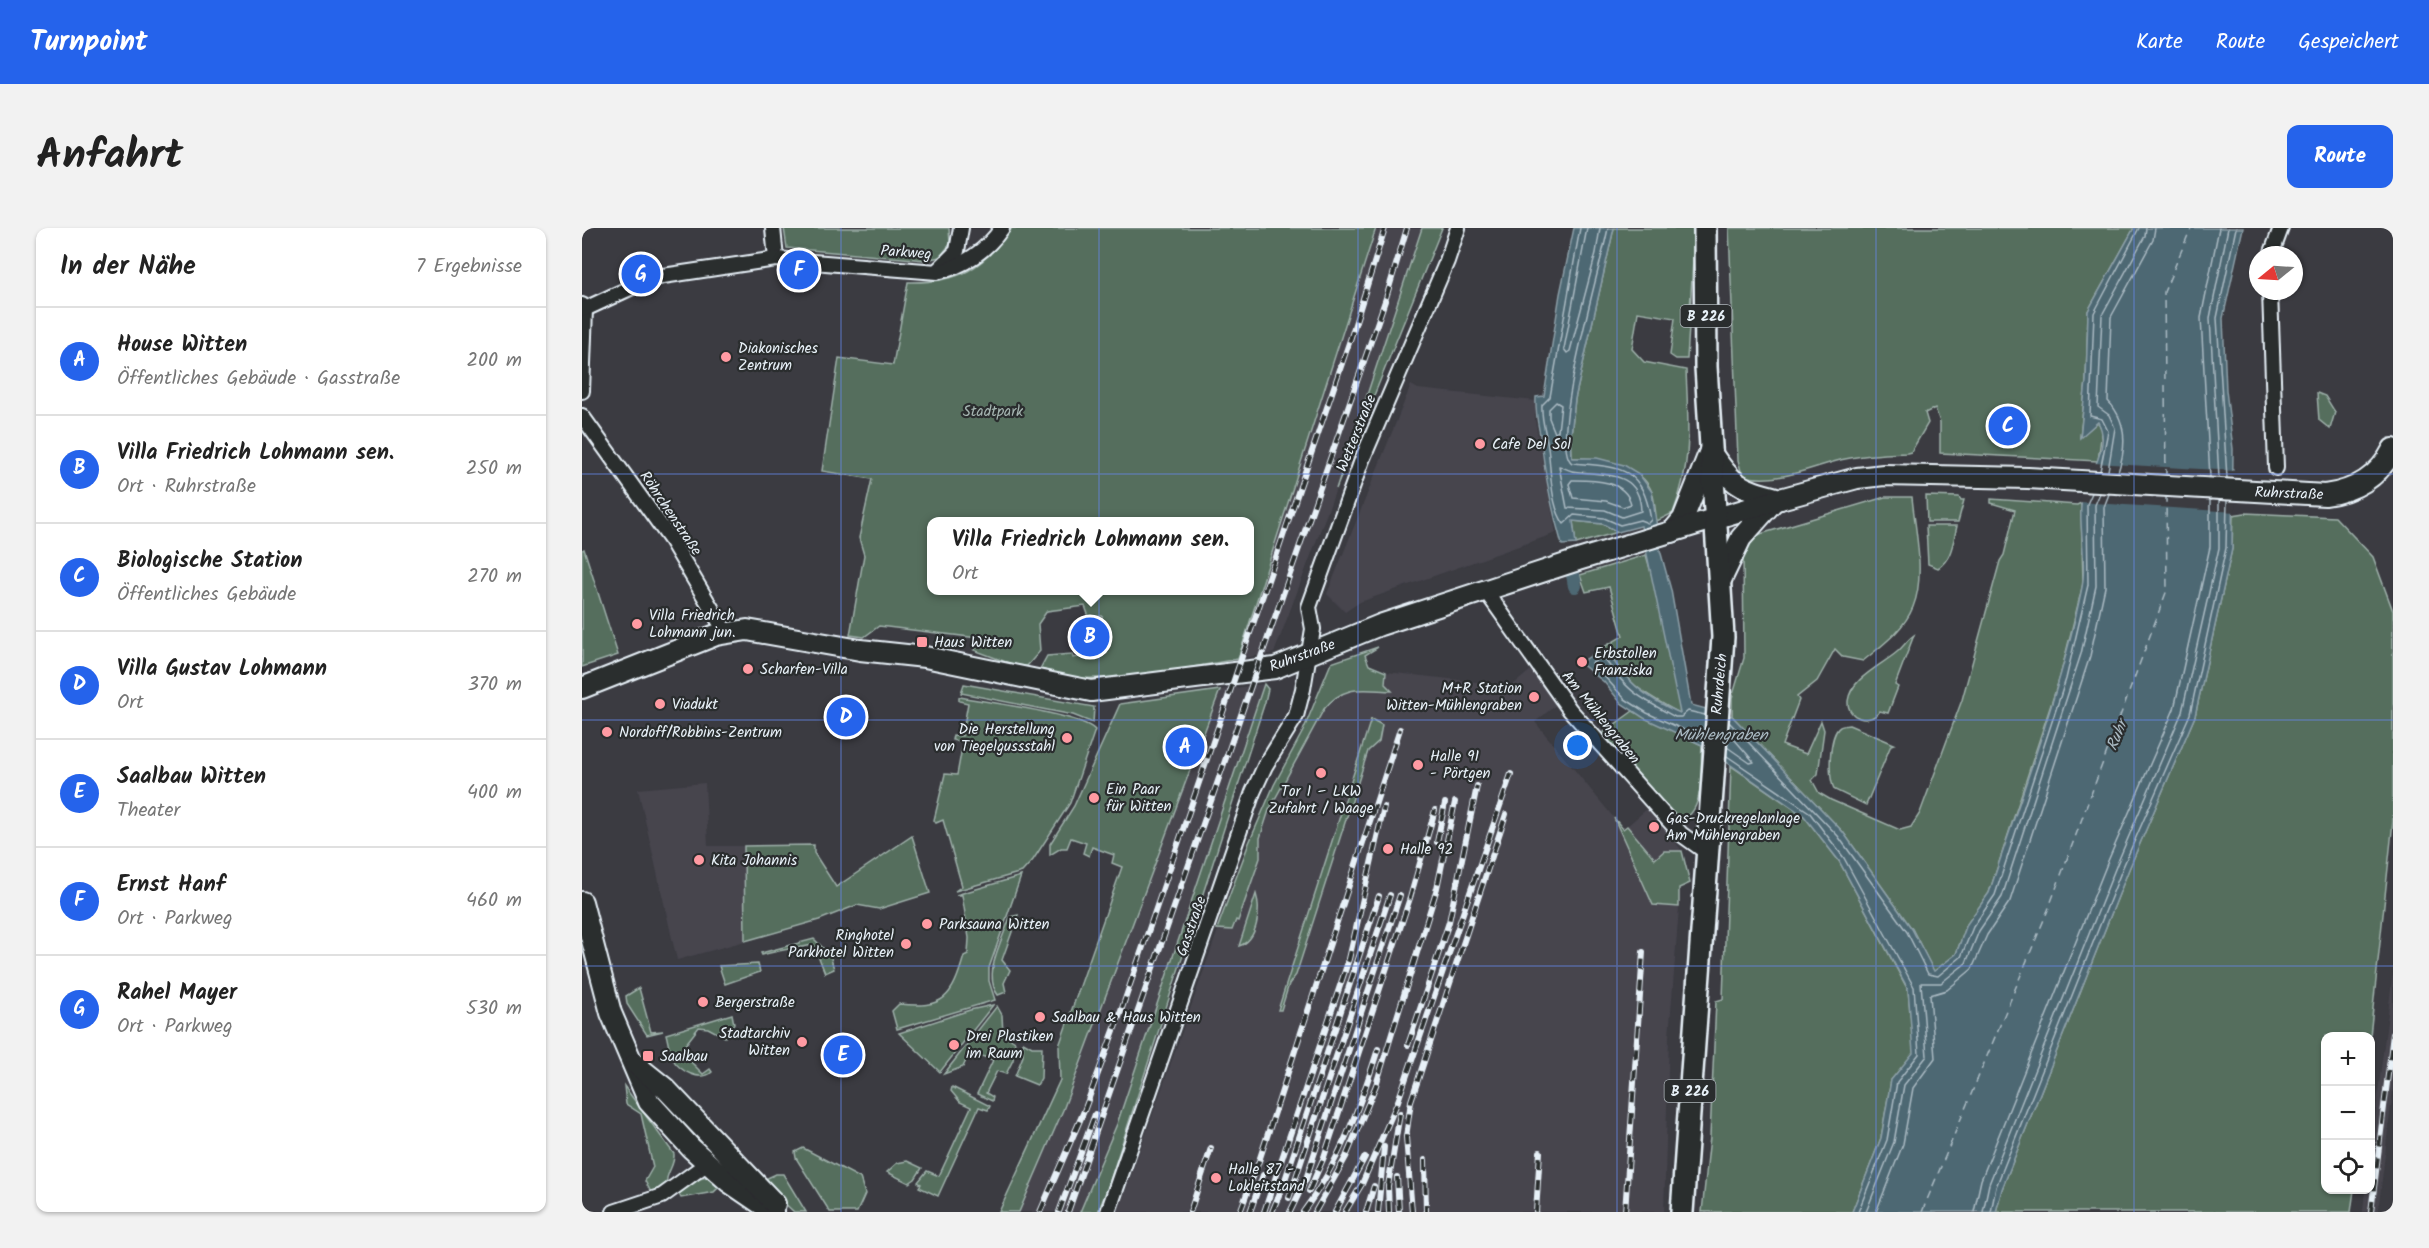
<!DOCTYPE html>
<html lang="de">
<meta charset="utf-8">
<style>
:root{--surface:#fff;--page:#f2f2f2;--text:#222;--muted:#767676;--line:#e0e0e0;--accent:#2563eb}
body{margin:0;font-family:Kalam,sans-serif;background:var(--page);color:var(--text)}
.controls{position:absolute;right:18px;bottom:18px;display:grid;overflow:hidden;border-radius:12px;box-shadow:0 2px 4px #0004}
.controls button{width:54px;height:54px;display:grid;place-items:center;padding:0;border:0;border-bottom:2px solid var(--line);background:var(--surface);color:var(--text);font:30px sans-serif}
.compass{position:absolute;left:1667px;top:18px;width:54px;height:54px;border-radius:50%;background:var(--surface);box-shadow:0 2px 4px #0004;rotate:252deg}
.you{position:absolute;left:996px;top:518px;width:21px;height:21px;margin:-15px;border:4px solid #fff;border-radius:50%;background:#1a73e8;box-shadow:0 0 0 9px #1a73e833}
.badge{display:grid;place-items:center;width:39px;height:39px;border-radius:50%;background:var(--accent);color:#fff;font-size:20px;font-weight:700}
.pin{position:absolute;translate:-50% -50%;border:3px solid #fff;box-shadow:0 2px 6px #0006}
.popup{position:absolute;left:345px;top:289px;width:327px;height:78px;box-sizing:border-box;display:grid;place-content:center;border-radius:12px;background:var(--surface);filter:drop-shadow(0 2px 4px #0005);font-size:20px;white-space:nowrap;color:var(--muted)}
.popup b{font-size:22px;color:var(--text)}
.popup::after{content:'';position:absolute;left:50%;top:100%;margin-left:-12px;border:12px solid transparent;border-top-color:var(--surface)}
.list{margin:0;padding:0;list-style:none}
h2{display:flex;justify-content:space-between;align-items:center;height:78px;margin:0;padding:0 24px;font-size:26px}
h2 small{font-size:20px;font-weight:400;color:var(--muted)}
.list li{display:grid;grid-template-columns:39px 1fr auto;gap:18px;align-items:center;box-sizing:border-box;height:108px;padding:0 24px;border-top:2px solid var(--line)}
.list b{display:block;font-size:22px;white-space:nowrap}
.list p{margin:0;font-size:20px;white-space:nowrap;color:var(--muted)}
.list em{font-size:20px;font-style:normal;color:var(--muted)}
.icon{flex:none;width:33px;height:33px;fill:none;stroke:currentColor;stroke-width:2;stroke-linecap:round;stroke-linejoin:round}
.map{position:relative;flex:none;width:1811px;height:984px;overflow:hidden;border-radius:12px}
header{display:flex;align-items:center;gap:36px;box-sizing:border-box;height:84px;padding:0 30px;background:var(--accent);color:#fff}
header strong{font-size:28px}
nav{display:flex;gap:33px;margin-inline-start:auto;font-size:21px}
.intro{display:flex;align-items:center;justify-content:space-between;box-sizing:border-box;height:144px;padding:0 36px}
h1{margin:0;font-size:42px}
.button{padding:15px 27px;border-radius:12px;background:var(--accent);color:#fff;font-size:21px;font-weight:700}
main{display:flex;gap:36px;padding:0 36px}
aside{flex:1;background:var(--surface);border-radius:12px;box-shadow:0 2px 4px #0004}
.map>svg:first-child{display:block}
</style>
<header>
<strong>Turnpoint</strong>
<nav><a>Karte</a><a>Route</a><a>Gespeichert</a></nav>
</header>
<div class="intro"><h1>Anfahrt</h1><a class="button">Route</a></div>
<main>
<aside>
<h2>In der Nähe<small>7 Ergebnisse</small></h2>
<ul class="list">
<li><span class="badge">A</span><div><b>House Witten</b><p>Öffentliches Gebäude · Gasstraße</p></div><em>200 m</em></li>
<li><span class="badge">B</span><div><b>Villa Friedrich Lohmann sen.</b><p>Ort · Ruhrstraße</p></div><em>250 m</em></li>
<li><span class="badge">C</span><div><b>Biologische Station</b><p>Öffentliches Gebäude</p></div><em>270 m</em></li>
<li><span class="badge">D</span><div><b>Villa Gustav Lohmann</b><p>Ort</p></div><em>370 m</em></li>
<li><span class="badge">E</span><div><b>Saalbau Witten</b><p>Theater</p></div><em>400 m</em></li>
<li><span class="badge">F</span><div><b>Ernst Hanf</b><p>Ort · Parkweg</p></div><em>460 m</em></li>
<li><span class="badge">G</span><div><b>Rahel Mayer</b><p>Ort · Parkweg</p></div><em>530 m</em></li>
</ul>
</aside>
<div class="map">
<svg width="1811" height="984" viewBox="0 0 1811 984">
<rect width="100%" height="100%" fill="#3b3b41"/>
<filter id="ink" filterUnits="userSpaceOnUse"><feTurbulence type="fractalNoise" baseFrequency=".0167" numOctaves="2"/><feDisplacementMap in="SourceGraphic" scale="12" xChannelSelector="R" yChannelSelector="G"/><feConvolveMatrix kernelMatrix="1 2 1 2 8 2 1 2 1" color-interpolation-filters="sRGB"/></filter>
<g filter="url(#ink)">
<g fill="#47454e">
<path d="M794 0H840L754 261 692 425 656 431Z"/>
<path d="M829 157 836 161 954 173 953 192 974 305 778 374 763 384 745 366Z"/>
<path d="M950 441 975 476 953 494 1032 590 1071 677 1097 679 1087 809 1082 984H536L667 615 692 557 721 503 744 448 803 456 804 444 895 454 924 463Z"/>
<path d="M682 456 535 896 498 984H437L481 882 638 462Z"/>
<path d="M123 555 126 618H162L163 713 95 732 56 561Z"/>
<path d="M1065 581 1094 615 1100 623H1082L1073 631 1045 598Z"/>
<path d="M1811 745V861L1796 984H1781L1783 962H1788L1789 921Z"/>
</g>
<g fill="#556e5d" stroke="#9eb0aa" stroke-width="1.5" fill-rule="evenodd">
<path d="M202 0H367L368 16 358 29 343 32 205 20Z"/>
<path d="M430 0H794L656 431C594 442 527 457 464 447L463 442 458 441 465 428 490 426 491 430 525 425 520 388 507 389 503 378 465 383 456 396 458 423 445 438 432 437 392 422 398 416 396 410 297 398 282 409 268 407 282 327 277 310 290 251 240 243 257 130 311 137 326 54C378 55 400 41 430 0ZM349 294H667V362H349Z"/>
<path d="M840 0H860L754 261Z"/>
<path d="M1032 0H1113L1105 131H1094L1088 127 1093 90 1056 84 1050 121 1062 134 1104 142C1106 196 1111 233 1091 285L1075 293C1073 284 1073 272 1070 264 1059 236 1017 229 990 230L989 207 993 171Z"/>
<path d="M1147 0H1552L1506 83 1504 153 1498 209 1516 194 1520 202 1516 233 1358 225V194L1353 180 1343 185 1346 195 1329 224 1325 225C1300 226 1275 227 1251 234 1222 242 1197 254 1165 249L1159 243 1156 232Z"/>
<path d="M1735 165 1743 168 1753 184 1748 201 1737 192Z"/>
<path d="M1344 268 1377 269 1379 272H1382L1376 294H1345Z"/>
<path d="M1303 269H1330C1333 302 1344 347 1331 379 1322 402 1299 418 1281 433L1261 429 1253 421 1235 453 1215 469 1217 472 1200 517 1224 526 1239 493 1242 502 1236 546 1230 552 1237 565 1249 572 1318 602 1329 599 1338 585 1380 472 1418 333 1422 327 1433 282 1409 275V271L1495 277 1499 275 1501 356 1478 449 1407 665 1385 696 1374 726 1352 744 1330 701 1261 604 1150 488V470L1162 430 1161 324 1175 307Z"/>
<path d="M1663 285 1753 289 1791 329 1811 383V593L1788 808H1744V962H1772L1769 984H1414L1420 961 1547 641 1613 488 1650 321 1651 287Z"/>
<path d="M991 293 1021 296 1036 304 994 316Z"/>
<path d="M1344 298H1375C1371 314 1370 331 1356 340L1346 336Z"/>
<path d="M2 321 36 427 0 439V322Z"/>
<path d="M1064 327 1075 365 1099 486C1058 463 1048 459 1022 419L1041 408 1027 359 1004 364 998 347Z"/>
<path d="M1332 407 1313 457 1316 459 1306 485 1298 483C1287 498 1265 490 1266 473 1269 450 1300 437 1315 424 1321 419 1326 411 1332 407Z"/>
<path d="M796 419 783 427 787 437 804 444 803 456 810 463C780 462 762 456 742 481L687 582 678 610V630L656 693 654 692 650 702 635 701 667 615 692 557 721 503 749 435Z"/>
<path d="M382 456 512 479 511 495 491 487 379 465Z"/>
<path d="M682 456 686 461 683 474 526 959 516 984H498L535 896Z"/>
<path d="M638 462 481 882 437 984H417L478 852 477 818 540 639 530 635 532 627 510 619 507 628 501 625 504 615 489 610 485 620H479L468 627V616L492 578 538 476Z"/>
<path d="M377 469C400 473 502 487 513 502L488 575 451 632 440 644 373 663 380 658 361 592 354 595 352 592 363 546 375 547 381 514 370 512 371 507 380 508 386 475 377 473Z"/>
<path d="M1051 483 1120 517C1118 539 1124 584 1099 592L1090 587 1021 505Z"/>
<path d="M789 491 800 497 797 513 786 523 714 747 707 756 699 782H696Z"/>
<path d="M1267 497 1312 516 1309 517 1284 577 1253 562C1245 552 1247 506 1258 499 1259 498 1266 497 1267 497Z"/>
<path d="M1149 538 1222 588 1257 633 1326 762 1332 825 1309 852 1299 910 1270 984H1120L1128 909 1134 773 1141 771Z"/>
<path d="M1032 590 1041 601 1045 598 1073 631 1082 623H1100L1108 655 1097 660V679L1071 677Z"/>
<path d="M330 608 348 665 297 681 275 677 237 692 163 713 162 618 232 617V625L254 659Z"/>
<path d="M439 648 407 740V753L413 772 315 801 310 783 317 776C362 781 370 770 382 728L386 726 387 710 380 667H374Z"/>
<path d="M674 666C679 682 676 712 657 718Z"/>
<path d="M436 687 420 732 428 742 422 755 424 764 416 767C400 746 421 711 428 689Z"/>
<path d="M232 711 248 727 252 741 243 745 232 717C214 720 201 721 180 727L179 725Z"/>
<path d="M176 736 178 744 143 756 137 738Z"/>
<path d="M57 760 69 804 81 803 65 807 45 776 44 768Z"/>
<path d="M411 777 358 844 317 805 388 782Z"/>
<path d="M415 778 420 787 421 806 433 814 431 832 424 846 415 843 404 865 411 869 410 873 395 866 411 832 388 824 381 839 362 846Z"/>
<path d="M150 786 152 796 143 809 126 800 117 799 103 817V828L121 846 128 841 130 844C119 854 98 844 90 830 87 823 86 813 84 806Z"/>
<path d="M441 814 450 819H460L459 850 455 857 433 848 441 828Z"/>
<path d="M42 858 92 926C93 939 82 946 85 959L71 968 63 953 71 939 59 886 44 876Z"/>
<path d="M370 859 408 878 406 882 397 879 356 968 337 959 339 956 336 954 345 943 357 948 389 879 378 874 369 863Z"/>
<path d="M221 920 278 950 283 966 275 984H248L214 930 213 924Z"/>
<path d="M325 933 340 940 333 951 327 955 305 944 315 935Z"/>
<path d="M194 946H201L224 984H212L179 953Z"/>
<path d="M128 948 139 957 132 964 99 970 96 964 107 954Z"/>
</g>
<path fill="#4e6873" stroke="#8c9fa8" stroke-width="1.5" d="M992 0H1032L993 171 989 207 990 230H1015L1042 237 1057 246 1070 264 1078 322 1089 362 1109 477 1150 488 1261 604 1330 701 1352 743 1374 726 1385 696 1407 665C1440 564 1479 463 1500 359 1505 332 1497 303 1499 277 1502 251 1531 220 1516 194L1498 210 1504 153 1506 83 1552 0H1661L1641 90 1644 162 1651 221 1650 321 1613 488 1547 641 1420 961 1414 984H1270L1299 910 1309 852 1331 825 1326 761 1257 633 1222 588 1120 517 1062 490 1039 475 1022 454 998 435 1022 419C1043 452 1061 469 1098 485L1059 298 1036 304 1021 296 991 293 994 316 980 317C971 285 964 253 960 220 958 200 953 192 954 169L962 168 978 66Z"/>
<path fill="#3b3b41" d="M1512 235 1654 243V284L1496 274Z"/>
<g fill="none" stroke-linecap="round" stroke-linejoin="round">
<g stroke="#aabac3" stroke-width="1.5">
<path d="M998 0 968 169 960 177C959 192 964 204 966 219 969 241 968 277 982 296L992 287 1022 290 1038 297 1058 292 1066 295 1069 292C1060 237 1038 239 990 235 965 217 1020 35 1026 0"/>
<path d="M1005 0 982 121 985 125 988 123 1014 25 1018 0"/>
<path d="M974 174 979 177 976 203 973 205 967 190V181Z"/>
<path d="M977 238C981 239 985 242 990 243 1018 248 1058 240 1059 283L1040 289 1023 282 985 280Z"/>
<path d="M1518 243 1526 203 1520 191 1508 188 1512 85 1557 0"/>
<path d="M1526 243 1533 200 1527 187 1516 179 1520 87 1563 8 1564 0"/>
<path d="M1536 244C1545 218 1545 193 1526 173L1529 89 1571 12 1573 0"/>
<path d="M1628 249 1619 90 1637 0"/>
<path d="M1637 250 1628 90 1646 0"/>
<path d="M1645 250 1635 90 1654 0"/>
<path d="M990 252C1010 252 1043 251 1049 276L1041 279 1024 273 991 270 987 256Z"/>
<path d="M1147 494 1256 608 1325 704 1346 746 1356 748 1379 729 1391 699 1413 667 1484 451 1506 357 1505 276 1510 265"/>
<path d="M1122 511 1065 485 1043 471 1010 435 1021 429C1047 465 1055 468 1093 489H1099L1106 483 1123 487"/>
<path d="M1145 519 1168 535 1172 534 1146 504"/>
<path d="M1145 528 1227 584 1262 630 1332 759 1337 826 1315 854 1305 912 1276 984"/>
<path d="M1284 984 1312 914 1322 857 1345 828 1339 755H1359L1384 735 1397 703 1420 669 1499 426 1514 358 1513 277 1518 265"/>
<path d="M1294 984 1321 916 1331 860 1353 830 1348 767 1365 762 1390 741 1405 707 1428 673 1508 428 1523 359 1522 279 1527 266"/>
<path d="M1392 984 1399 952 1526 633 1592 481 1628 319V272"/>
<path d="M1401 984 1407 956 1535 636 1600 484 1637 320V272"/>
<path d="M1409 984 1414 959 1541 639 1608 486 1644 320 1645 273"/>
</g>
<path stroke="#4e6873" stroke-width="14" d="M991 347 993 358"/>
<g stroke="#aabac3" stroke-width="1.5" stroke-dasharray="8 6" stroke-linecap="butt">
<path d="M1584 249 1582 64 1609 0"/>
<path d="M1340 984 1466 682 1585 362 1584 269"/>
</g>
<defs>
<g id="street">
<path d="M191 0 194 31"/>
<path d="M1689 27 1699 0"/>
<path d="M355 43 375 23 379 0"/>
<path d="M1688 63 1694 240"/>
<path d="M0 77 3 81 0 163"/>
<path d="M3 81 61 54 81 48 194 31 355 44C381 39 405 22 420 0"/>
<path d="M0 188 89 312 144 405"/>
<path d="M903 362 988 482 1099 606 1124 624"/>
<path d="M32 984 80 968 127 934"/>
<path d="M526 984 671 564 683 538 714 488 721 461 731 401 727 379 780 232 865 33 876 0"/>
</g>
<g id="secondary">
<path d="M1128 223C1152 259 1157 260 1198 271"/>
<path d="M1090 304 1101 291 1128 223"/>
<path d="M1138 354 1159 310 1190 275"/>
<path d="M0 460 134 407 165 402 278 422 343 429 509 463 693 440 798 397 996 332 1198 271 1275 250 1302 247 1446 250 1743 267C1773 263 1797 249 1811 221"/>
<path d="M0 674 29 785 67 874 109 920 147 954 191 984"/>
<path d="M53 836 83 860 193 976"/>
</g>
<path id="primary" d="M1100 984 1141 409 1124 139 1123 0"/>
</defs>
<use href="#street" stroke="#e8f1f8" stroke-width="18"/>
<use href="#secondary" stroke="#e8f1f8" stroke-width="24"/>
<use href="#primary" stroke="#e8f1f8" stroke-width="26"/>
<use href="#street" stroke="#2a2d2e" stroke-width="14"/>
<use href="#secondary" stroke="#2a2d2e" stroke-width="20"/>
<use href="#primary" stroke="#2a2d2e" stroke-width="21"/>
<defs>
<g id="rail">
<path d="M855 614 863 575"/>
<path d="M826 817 867 694 895 558"/>
<path d="M843 932 844 984"/>
<path d="M815 949 817 984"/>
<path d="M727 963 742 929 828 670 853 582"/>
<path d="M707 970 808 667"/>
<path d="M458 984 502 883 537 789 769 109 803 0"/>
<path d="M477 984 513 886"/>
<path d="M486 984 804 70 825 0"/>
<path d="M608 984 629 920"/>
<path d="M658 984 677 933 818 501"/>
<path d="M668 984 681 947"/>
<path d="M682 984 767 731 802 579"/>
<path d="M690 984 702 955 797 668"/>
<path d="M708 984 724 951 818 667"/>
<path d="M721 984C757 936 778 878 796 821"/>
<path d="M733 984 764 929 794 857 855 660 873 574"/>
<path d="M753 984 783 929"/>
<path d="M763 984 780 956 816 873 929 546"/>
<path d="M784 984 792 958"/>
<path d="M796 984 802 919"/>
<path d="M807 984 806 958 818 885"/>
<path d="M830 984 824 909 829 873 924 586"/>
<path d="M954 984 958 924"/>
<path d="M1043 984 1061 724"/>
<path d="M1789 984 1811 806"/>
</g>
</defs>
<use href="#rail" stroke="#e8f1f8" stroke-width="6"/>
<use href="#rail" stroke="#2a2d2e" stroke-width="4" stroke-dasharray="11" stroke-linecap="butt"/>
</g>
</g>
<path fill="none" stroke="#6487e3" stroke-width="1.5" stroke-opacity="0.55" d="M259 0V984M517 0V984M776 0V984M1035 0V984M1294 0V984M1552 0V984M0 246H1811M0 492H1811M0 738H1811"/>
<g fill="#ff9aa2" stroke="#2a2d2e" stroke-width="2">
<circle cx="144" cy="129" r="6"/>
<circle cx="898" cy="216" r="6"/>
<circle cx="55" cy="396" r="6"/>
<rect x="334" y="408" width="12" height="12" rx="3"/>
<circle cx="1000" cy="434" r="6"/>
<circle cx="166" cy="441" r="6"/>
<circle cx="952" cy="469" r="6"/>
<circle cx="78" cy="476" r="6"/>
<circle cx="25" cy="504" r="6"/>
<circle cx="485" cy="510" r="6"/>
<circle cx="836" cy="537" r="6"/>
<circle cx="739" cy="545" r="6"/>
<circle cx="512" cy="570" r="6"/>
<circle cx="1072" cy="599" r="6"/>
<circle cx="806" cy="621" r="6"/>
<circle cx="117" cy="632" r="6"/>
<circle cx="345" cy="696" r="6"/>
<circle cx="324" cy="716" r="6"/>
<circle cx="121" cy="774" r="6"/>
<circle cx="458" cy="789" r="6"/>
<circle cx="220" cy="814" r="6"/>
<circle cx="372" cy="817" r="6"/>
<rect x="60" y="822" width="12" height="12" rx="3"/>
<circle cx="634" cy="950" r="6"/>
</g>
<g text-anchor="middle" stroke-width="4.5" stroke-linejoin="round" paint-order="stroke">
<g fill="#2a2d2e" stroke="#afb6bb" stroke-width="1.5">
<rect x="1098.5" y="77" width="51" height="22" rx="4.5"/>
<rect x="1082.5" y="852" width="51" height="22" rx="4.5"/>
</g>
<g font-size="14" font-weight="bold" fill="#e8f1f8">
<text x="1124" y="93">B 226</text>
<text x="1108" y="868">B 226</text>
</g>
<g font-size="15" fill="#e8f1f8" stroke="#2a2d2e">
<text transform="translate(324 24) rotate(4)" y="5">Parkweg</text>
<text transform="translate(774 205) rotate(-68)" y="5">Wetterstraße</text>
<text transform="translate(1707 265) rotate(2)" y="5">Ruhrstraße</text>
<text transform="translate(89 285) rotate(56)" y="5">Röhrchenstraße</text>
<text transform="translate(720 427) rotate(-20)" y="5">Ruhrstraße</text>
<text transform="translate(1137 456) rotate(-85)" y="5">Ruhrdeich</text>
<text transform="translate(1019 489) rotate(51)" y="5">Am Mühlengraben</text>
<text transform="translate(609 698) rotate(-71)" y="5">Gasstraße</text>
</g>
<g font-size="15" fill="#e8f1f8" stroke="#2a2d2e" text-anchor="start">
<text x="156" y="125">Diakonisches<tspan x="156" dy="17">Zentrum</tspan></text>
<text x="910" y="221">Cafe Del Sol</text>
<text x="67" y="392">Villa Friedrich<tspan x="67" dy="17">Lohmann jun.</tspan></text>
<text x="352" y="419">Haus Witten</text>
<text x="1012" y="430">Erbstollen<tspan x="1012" dy="17">Franziska</tspan></text>
<text x="178" y="446">Scharfen-Villa</text>
<text x="940" y="465" text-anchor="end">M+R Station<tspan x="940" dy="17">Witten-Mühlengraben</tspan></text>
<text x="90" y="481">Viadukt</text>
<text x="473" y="506" text-anchor="end">Die Herstellung<tspan x="473" dy="17">von Tiegelgussstahl</tspan></text>
<text x="37" y="509">Nordoff/Robbins-Zentrum</text>
<text x="848" y="533">Halle 91<tspan x="848" dy="17">- Pörtgen</tspan></text>
<text x="524" y="566">Ein Paar<tspan x="524" dy="17">für Witten</tspan></text>
<text x="739" y="568" text-anchor="middle">Tor 1 – LKW<tspan x="739" dy="17">Zufahrt / Waage</tspan></text>
<text x="1084" y="595">Gas-Druckregelanlage<tspan x="1084" dy="17">Am Mühlengraben</tspan></text>
<text x="818" y="626">Halle 92</text>
<text x="129" y="637">Kita Johannis</text>
<text x="357" y="701">Parksauna Witten</text>
<text x="312" y="712" text-anchor="end">Ringhotel<tspan x="312" dy="17">Parkhotel Witten</tspan></text>
<text x="133" y="779">Bergerstraße</text>
<text x="470" y="794">Saalbau &amp; Haus Witten</text>
<text x="208" y="810" text-anchor="end">Stadtarchiv<tspan x="208" dy="17">Witten</tspan></text>
<text x="384" y="813">Drei Plastiken<tspan x="384" dy="17">im Raum</tspan></text>
<text x="78" y="833">Saalbau</text>
<text x="646" y="946">Halle 87 -<tspan x="646" dy="17">Lokleitstand</tspan></text>
</g>
<g font-size="15" fill="#a6b6b2" stroke="#2a2d2e">
<text x="411" y="188">Stadtpark</text>
</g>
<g font-size="16" font-style="italic" fill="#aabac3" stroke="#2a2d2e">
<text x="1139" y="512">Mühlengraben</text>
<text transform="translate(1534 507) rotate(-68)" y="6">Ruhr</text>
</g>
</g>
</svg>
<div class="controls">
<button>+</button>
<button>−</button>
<button><svg class="icon" aria-label="locate" viewBox="0 0 24 24"><circle cx="12" cy="12" r="6"/><path d="M12 2v4M12 18v4M2 12h4M18 12h4"/></svg></button>
</div>
<svg class="compass" viewBox="-18 -18 36 36"><path d="M0-13l5 13h-10z" fill="#e53935"/><path d="M0 13l5-13h-10z" fill="#767676"/></svg>
<div class="you"></div>
<div class="pin badge" style="left:603px;top:519px">A</div>
<div class="pin badge" style="left:508px;top:409px">B</div>
<div class="popup"><b>Villa Friedrich Lohmann sen.</b>Ort</div>
<div class="pin badge" style="left:1426px;top:198px">C</div>
<div class="pin badge" style="left:264px;top:489px">D</div>
<div class="pin badge" style="left:261px;top:827px">E</div>
<div class="pin badge" style="left:217px;top:42px">F</div>
<div class="pin badge" style="left:59px;top:46px">G</div>
</div>
</main>
